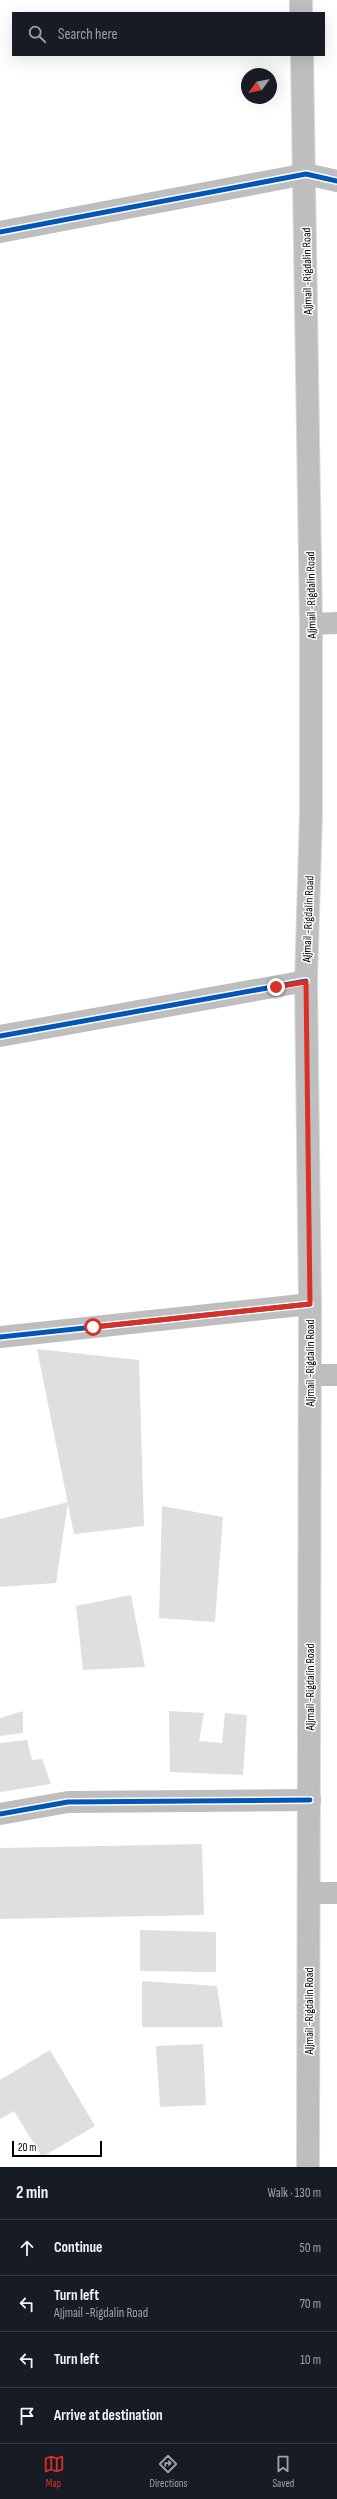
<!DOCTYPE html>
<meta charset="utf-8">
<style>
:root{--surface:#171b24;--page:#242831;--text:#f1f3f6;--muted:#9ea1a6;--line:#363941;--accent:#d93025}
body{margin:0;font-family:"Sofia Sans Condensed",sans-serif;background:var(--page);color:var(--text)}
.compass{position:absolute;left:241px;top:68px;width:36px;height:36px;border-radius:50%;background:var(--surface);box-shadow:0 4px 16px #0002;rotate:237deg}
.scale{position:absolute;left:12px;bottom:10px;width:90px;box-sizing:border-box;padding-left:4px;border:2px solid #000;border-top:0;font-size:11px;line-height:14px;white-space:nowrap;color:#000;-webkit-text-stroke:3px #fff;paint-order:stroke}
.stop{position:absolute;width:12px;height:12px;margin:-9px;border:3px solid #d93025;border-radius:50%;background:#fff}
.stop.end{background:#d93025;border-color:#fff;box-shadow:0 1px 4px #0008}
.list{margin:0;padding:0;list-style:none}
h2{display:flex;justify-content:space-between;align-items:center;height:52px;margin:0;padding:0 16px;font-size:17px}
h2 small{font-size:13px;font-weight:400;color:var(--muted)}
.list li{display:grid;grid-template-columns:26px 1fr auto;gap:12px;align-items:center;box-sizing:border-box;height:56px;padding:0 16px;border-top:1px solid var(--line)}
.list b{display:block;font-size:15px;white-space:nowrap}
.list p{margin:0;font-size:13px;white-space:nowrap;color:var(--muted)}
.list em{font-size:13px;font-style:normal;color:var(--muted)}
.icon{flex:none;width:22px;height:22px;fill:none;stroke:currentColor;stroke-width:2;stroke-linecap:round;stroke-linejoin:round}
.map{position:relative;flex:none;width:337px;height:2167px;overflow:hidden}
.search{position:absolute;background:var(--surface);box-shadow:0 4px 16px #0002;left:12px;right:12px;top:12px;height:44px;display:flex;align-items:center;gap:10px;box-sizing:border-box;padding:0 14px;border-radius:0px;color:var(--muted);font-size:15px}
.sheet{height:276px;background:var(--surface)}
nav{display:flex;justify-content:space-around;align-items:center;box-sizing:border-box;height:56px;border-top:1px solid var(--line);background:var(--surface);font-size:11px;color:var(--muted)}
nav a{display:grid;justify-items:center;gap:2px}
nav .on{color:var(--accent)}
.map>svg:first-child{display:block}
</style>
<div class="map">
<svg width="337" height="2167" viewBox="0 0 337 2167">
<rect width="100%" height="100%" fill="#fff"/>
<g fill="#dfdfdf">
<path d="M37 1349 139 1360 144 1526 74 1534Z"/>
<path d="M68 1502 56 1583 0 1587V1519Z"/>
<path d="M162 1506 223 1517 215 1622 159 1618Z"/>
<path d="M131 1595 145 1667 83 1670 76 1606Z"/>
<path d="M23 1711V1733L0 1736V1718Z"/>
<path d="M169 1711 204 1713 199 1741 222 1743 225 1713 247 1715 243 1775 170 1772Z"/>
<path d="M27 1740 32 1760 42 1759 51 1784 0 1792V1743Z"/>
<path d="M202 1844 204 1915 0 1919V1848Z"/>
<path d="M140 1930 216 1932V1972L140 1971Z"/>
<path d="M142 1981 217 1986 223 2027H142Z"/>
<path d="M203 2044 206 2105 160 2107 156 2046Z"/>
<path d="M50 2050 95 2126 42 2157 14 2111 0 2119V2080Z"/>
</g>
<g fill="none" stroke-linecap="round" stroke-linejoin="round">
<defs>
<g id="primary">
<path d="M301 0V13"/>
<path d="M302 55 311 624V813L306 981 310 1304 308 2167"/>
</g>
</defs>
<use href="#primary" stroke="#dbdbdb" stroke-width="24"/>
<g stroke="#bebebe" stroke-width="22">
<path d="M0 232 306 174 337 181"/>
<path d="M311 624 337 623"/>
<path d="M0 1036 306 981"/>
<path d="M0 1337 310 1304"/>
<path d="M310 1375H337"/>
<path d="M0 1814 68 1802 310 1800"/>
<path d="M309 1893H337"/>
</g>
<use href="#primary" stroke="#bebebe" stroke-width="22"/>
<defs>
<g id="cycleway">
<path d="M0 232 306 174 337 181"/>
<path d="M0 1036 306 981"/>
<path d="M0 1337 310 1304"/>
<path d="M0 1814 68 1802 310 1800"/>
</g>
</defs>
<use href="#cycleway" stroke="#fff" stroke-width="8"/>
<use href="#cycleway" stroke="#0057b8" stroke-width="5"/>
</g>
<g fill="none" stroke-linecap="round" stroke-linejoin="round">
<path stroke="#d93025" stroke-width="5" d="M93 1327 310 1304 306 982 276 987"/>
</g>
<g text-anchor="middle" stroke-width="3" stroke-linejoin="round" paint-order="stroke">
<g font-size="12" fill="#000" stroke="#fff">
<text transform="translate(307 271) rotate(-91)" y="4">AJjmail -Rigdalin Road</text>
<text transform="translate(311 595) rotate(-91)" y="4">AJjmail -Rigdalin Road</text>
<text transform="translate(308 919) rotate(-88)" y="4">AJjmail -Rigdalin Road</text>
<text transform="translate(310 1363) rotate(-90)" y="4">AJjmail -Rigdalin Road</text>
<text transform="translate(310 1687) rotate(-90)" y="4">AJjmail -Rigdalin Road</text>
<text transform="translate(309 2011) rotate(-90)" y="4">AJjmail -Rigdalin Road</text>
</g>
</g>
</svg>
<svg class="compass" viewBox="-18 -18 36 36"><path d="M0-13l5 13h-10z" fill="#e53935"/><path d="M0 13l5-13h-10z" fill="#9ea1a6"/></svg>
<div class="scale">20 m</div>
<div class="stop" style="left:93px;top:1327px"></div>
<div class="stop end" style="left:276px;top:987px"></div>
<div class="search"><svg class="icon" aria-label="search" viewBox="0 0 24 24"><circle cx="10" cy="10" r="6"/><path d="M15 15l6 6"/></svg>Search here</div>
</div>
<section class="sheet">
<h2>2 min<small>Walk · 130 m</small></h2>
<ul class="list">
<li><svg class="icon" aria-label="ahead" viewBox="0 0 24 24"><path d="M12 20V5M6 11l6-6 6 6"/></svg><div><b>Continue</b></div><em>50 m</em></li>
<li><svg class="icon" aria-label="left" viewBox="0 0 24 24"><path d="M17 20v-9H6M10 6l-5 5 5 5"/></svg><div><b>Turn left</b><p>AJjmail -Rigdalin Road</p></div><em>70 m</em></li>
<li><svg class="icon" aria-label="left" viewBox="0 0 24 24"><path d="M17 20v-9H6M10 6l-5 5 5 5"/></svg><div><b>Turn left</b></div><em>10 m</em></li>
<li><svg class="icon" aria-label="arrive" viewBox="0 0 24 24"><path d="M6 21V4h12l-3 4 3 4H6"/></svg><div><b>Arrive at destination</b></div></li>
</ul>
</section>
<nav>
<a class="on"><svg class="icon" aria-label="map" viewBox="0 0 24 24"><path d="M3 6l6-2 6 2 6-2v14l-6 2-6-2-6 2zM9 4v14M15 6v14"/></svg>Map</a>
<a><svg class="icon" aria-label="directions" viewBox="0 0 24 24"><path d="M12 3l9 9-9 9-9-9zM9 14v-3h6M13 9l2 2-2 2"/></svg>Directions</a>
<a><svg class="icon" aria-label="saved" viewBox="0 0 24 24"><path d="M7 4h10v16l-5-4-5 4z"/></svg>Saved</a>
</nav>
